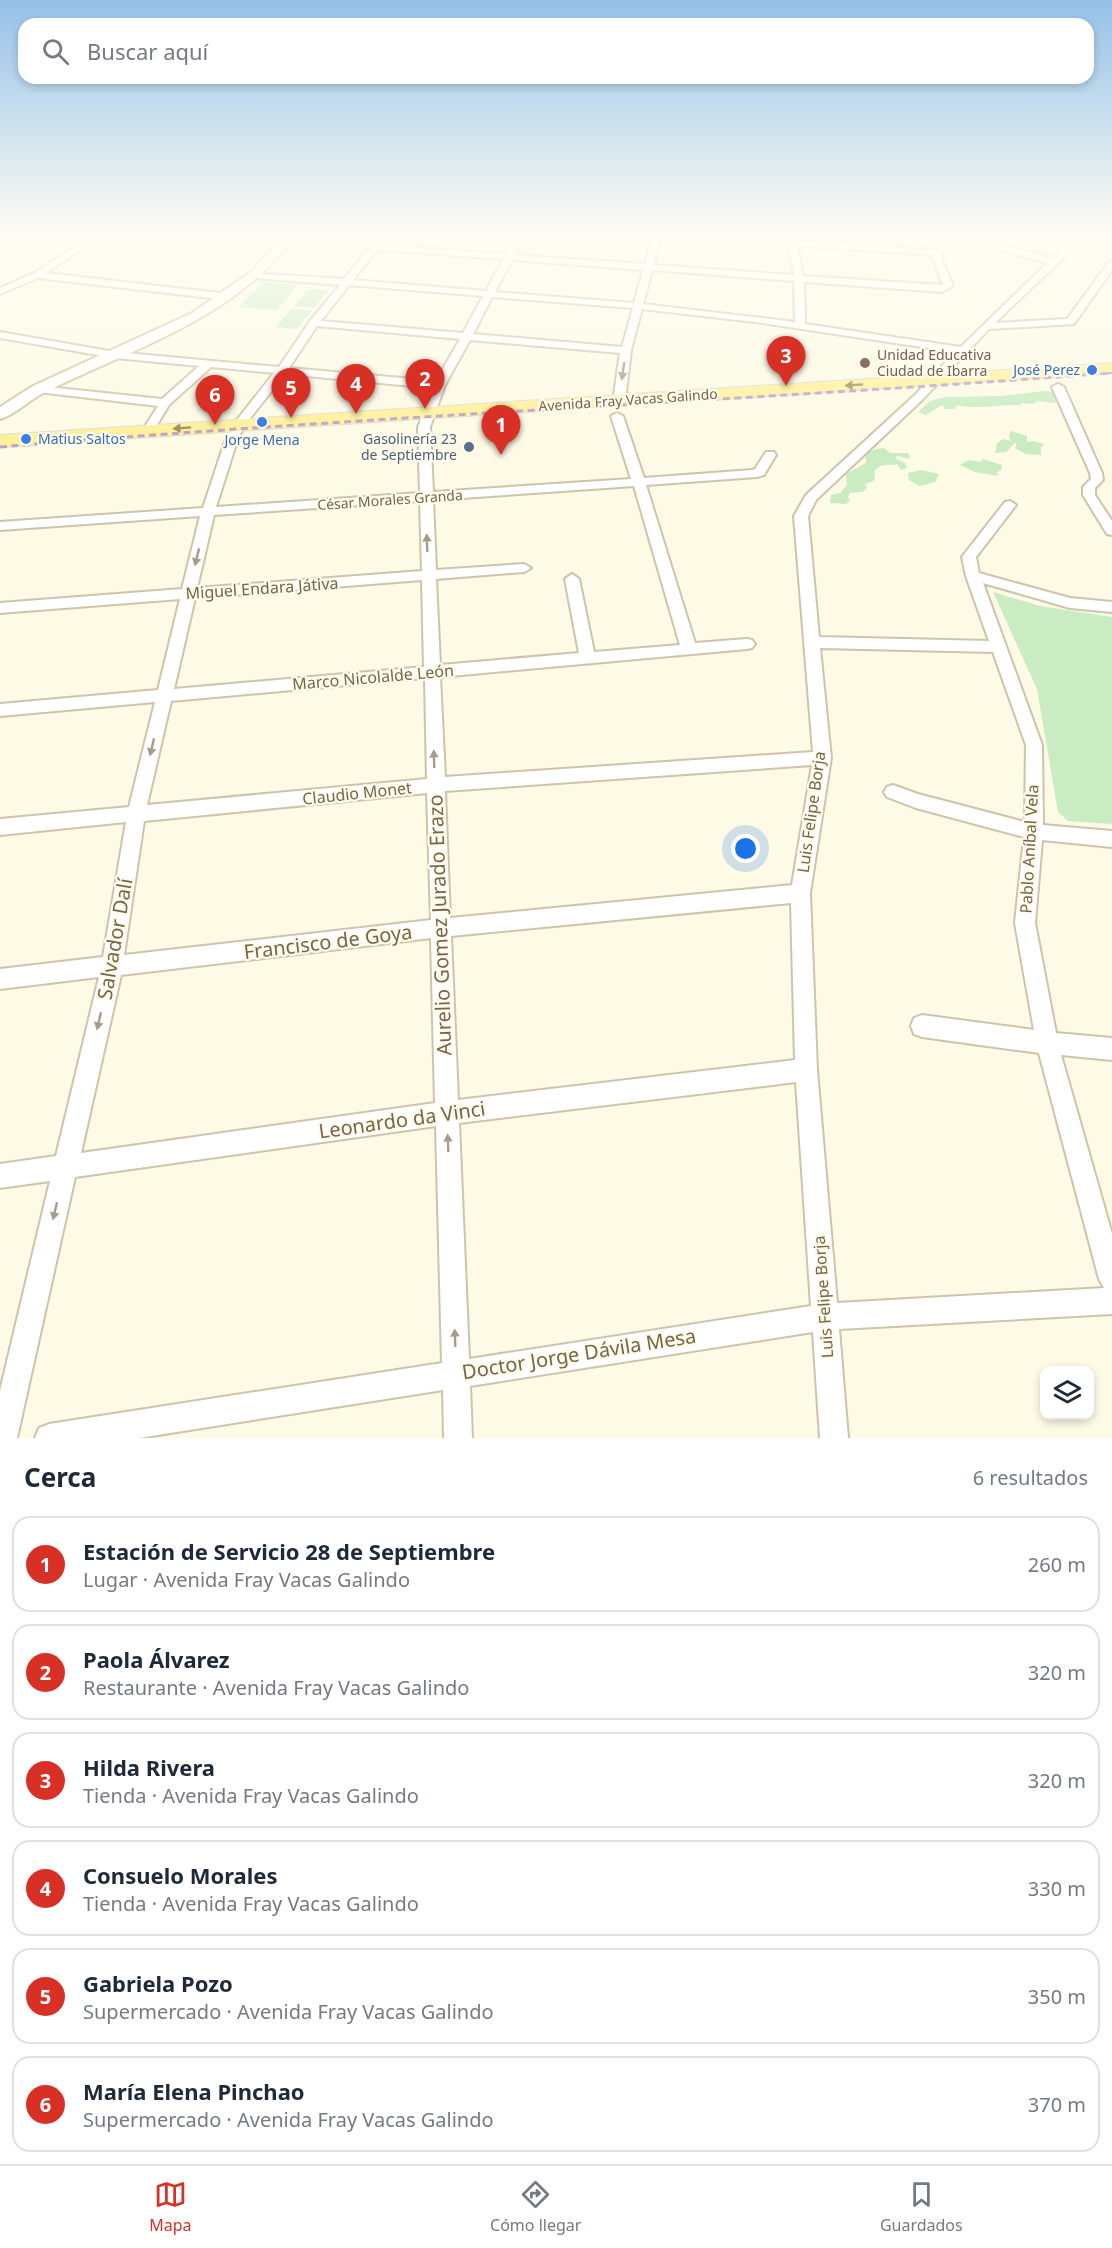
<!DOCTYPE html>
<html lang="es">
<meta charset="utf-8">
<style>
:root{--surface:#fff;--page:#f2f2f3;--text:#1f2937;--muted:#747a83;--line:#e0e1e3;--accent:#d93025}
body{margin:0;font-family:"Noto Sans",sans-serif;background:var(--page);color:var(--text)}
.controls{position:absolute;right:18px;bottom:18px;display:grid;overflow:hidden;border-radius:12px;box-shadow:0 3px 9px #0003}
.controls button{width:54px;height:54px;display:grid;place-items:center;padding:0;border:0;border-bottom:2px solid var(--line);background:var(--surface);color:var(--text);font:30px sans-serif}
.you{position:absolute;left:746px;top:849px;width:21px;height:21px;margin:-15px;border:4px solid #fff;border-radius:50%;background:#1a73e8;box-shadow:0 0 0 9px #1a73e833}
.badge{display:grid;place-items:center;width:39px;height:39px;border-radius:50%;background:var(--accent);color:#fff;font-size:20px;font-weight:700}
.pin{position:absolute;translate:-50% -50px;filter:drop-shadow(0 2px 3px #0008)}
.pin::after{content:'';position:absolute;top:32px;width:21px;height:18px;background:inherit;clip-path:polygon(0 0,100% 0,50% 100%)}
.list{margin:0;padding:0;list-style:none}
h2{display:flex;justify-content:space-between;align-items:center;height:78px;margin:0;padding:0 24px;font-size:26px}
h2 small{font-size:20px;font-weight:400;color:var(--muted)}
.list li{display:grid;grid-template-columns:39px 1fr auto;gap:18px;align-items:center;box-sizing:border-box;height:96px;margin:0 12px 12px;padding:0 12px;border:2px solid var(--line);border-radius:18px}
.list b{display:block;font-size:22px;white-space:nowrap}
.list p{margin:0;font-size:20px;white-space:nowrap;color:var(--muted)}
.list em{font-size:20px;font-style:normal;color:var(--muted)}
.icon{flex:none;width:33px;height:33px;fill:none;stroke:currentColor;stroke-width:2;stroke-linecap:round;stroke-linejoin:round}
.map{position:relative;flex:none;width:1112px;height:1438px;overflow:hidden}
.search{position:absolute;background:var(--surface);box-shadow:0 3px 9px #0003;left:18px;right:18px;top:18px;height:66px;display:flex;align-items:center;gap:15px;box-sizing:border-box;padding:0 21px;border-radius:18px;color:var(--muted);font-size:22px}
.sheet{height:726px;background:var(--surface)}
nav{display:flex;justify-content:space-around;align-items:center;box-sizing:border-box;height:84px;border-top:2px solid var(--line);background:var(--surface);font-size:16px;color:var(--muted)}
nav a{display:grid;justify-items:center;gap:3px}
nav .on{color:var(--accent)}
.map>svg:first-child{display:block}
</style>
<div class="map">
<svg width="1112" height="1438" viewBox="0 0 1112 1438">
<rect width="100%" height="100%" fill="#fdfae5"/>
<g fill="#caecc3">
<path d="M263 282 298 285 277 310 239 307Z"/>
<path d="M308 289 329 290 314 308 294 306Z"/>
<path d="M291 309 312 310 297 329 276 327Z"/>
<path d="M1044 391 1057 392 1060 400 1053 403 1036 401 1034 404 1021 403V405C998 404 979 410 957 405L954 409H945L942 405 926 415 918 412 930 401 946 397 1001 396Z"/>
<path d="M1011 431 1027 436V442L1034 441 1044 444 1041 447V455L1026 454 1015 448 1017 444 1015 443 1006 452 995 453 997 443 1003 439 1011 441 1009 435Z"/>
<path d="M884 448 890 453H908L910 459 898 456 895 458 905 463 907 468 901 470 897 464C887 467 885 461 874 471L875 480 865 484 867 487 863 492 850 493 848 497 850 500 846 504 830 503 831 495 840 493 847 485 846 474 866 463 865 454 876 449Z"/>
<path d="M983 459 1002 465 1001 470 997 472 998 476 975 472 960 465 968 460 981 462Z"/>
<path d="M921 470 939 474 935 482 920 486 909 480 908 473Z"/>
<path d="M993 592 1040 606 1112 617V824L1068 821 1058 812 1037 689Z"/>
</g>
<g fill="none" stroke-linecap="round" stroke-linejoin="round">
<defs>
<g id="street">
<path d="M96 233H106L46 273 228 294 233 297 228 300 38 278 0 294V288L34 273Z"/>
<path d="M382 233H390L381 245 506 254 518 233H526L515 255 645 264 653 236 648 233H687L933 250 950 237 941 233H956L1052 258 1072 239 1063 233 1077 235 1088 233 1084 238 1112 244V250L1080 242 995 323 1067 319 1109 262 1112 261V270L1074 324 989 329 923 399 816 500 808 516 819 637 989 641 966 576 962 557 1005 502 1010 501 1016 505 976 557 979 573 1070 598 1112 602V612L1070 608 983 583 1042 745 1043 825 1112 831V847L1042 840 1035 923 1056 1033 1112 1038V1060L1061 1055 1112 1234V1314L839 1329 848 1438H820L813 1332 470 1386 472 1438H444L443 1390 139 1438H35L39 1428 49 1424 442 1363 436 1126 75 1177 17 1438H0V1391L50 1181 0 1188V1164L56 1156 99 977 0 989V969L103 957 126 822 0 835V819L129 807 155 702 0 716V704L158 690 180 599 0 613V603L182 589 200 516 0 530V522L203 508 225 441 233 425 274 373 211 367 169 405 152 433 148 435 142 431 158 406 38 392 32 389 38 386 162 399 199 366 115 358 0 338V332L115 352 279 367 310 321 340 285 255 278 252 277V273L344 279ZM661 236 789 245 794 275 654 265ZM958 239 1047 263 961 347 805 324 804 282 942 292 953 286 940 254ZM798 246 932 255 943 285 803 276ZM377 250 503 259 486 291 353 280ZM512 260 643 270 634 303 495 292ZM652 270 794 281 795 322 643 304ZM349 285 483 296 463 333 321 321ZM492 297 633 308 622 347 473 334ZM642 309 755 322 955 352 915 395 806 495 794 516 813 752 445 777 440 677 747 649 752 648 755 644 752 640 747 639 695 643 646 485 757 477 764 475 776 455 774 452H766L755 469 752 470 644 478 623 416 617 413 611 416 631 479 433 492 430 427 445 385 470 340 620 353 613 401 619 404 625 401 631 350ZM317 326 460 339 436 381 289 368ZM285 374 433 388 418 427 420 493 216 507 237 441 244 426ZM634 486 680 645 594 652 579 579 572 574 565 579 579 653 440 665 436 579 524 572 531 568 524 564 436 570 433 500ZM420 501 422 571 197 588 214 515ZM422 580 424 667 174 689 195 598ZM820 648 993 652 1026 745 1025 822 918 794 893 785 887 787 884 792 887 797 916 808 1024 837 1015 923 1034 1030 922 1015 914 1018 911 1026 914 1034 922 1037 1039 1053 1099 1279 1104 1288 837 1303 817 1070 810 893 831 758ZM425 678 427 779 147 805 171 701ZM812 765 792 885 450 918 445 791ZM427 793 431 920 124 955 144 821ZM791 903 795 1060 458 1100 451 936ZM431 938 435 1103 81 1153 121 975ZM796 1082 811 1306 469 1359 459 1123Z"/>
<path d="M1058 384 1064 387 1102 473 1103 480 1095 488V495L1112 521V535L1107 534 1083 495V487L1091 479 1090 473 1052 387Z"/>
</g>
<path id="secondary" d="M287 233H299C235 318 139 346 47 391 31 398 17 414 0 419V407L33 386 192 313 251 272Z"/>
<path id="primary" d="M1112 363V373L0 447V435Z"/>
</defs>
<use href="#street" stroke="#cfc4ab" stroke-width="4"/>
<use href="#secondary" stroke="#d3c6a8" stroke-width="4"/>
<use href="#primary" stroke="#e1ddd7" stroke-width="2"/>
<use href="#street" fill="#fff" fill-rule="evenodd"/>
<use href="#secondary" fill="#fff" fill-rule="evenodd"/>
<use href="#primary" fill="#fef19c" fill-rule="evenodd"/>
<path stroke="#c0a3c8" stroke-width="2" stroke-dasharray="5 4" stroke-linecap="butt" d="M1100 374 1112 373"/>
<path stroke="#c0a3c8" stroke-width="3" stroke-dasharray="7 4.5" stroke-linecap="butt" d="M0 447C370 416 742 401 1112 373"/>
</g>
<defs><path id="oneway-solid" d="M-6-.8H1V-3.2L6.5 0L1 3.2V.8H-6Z" transform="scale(1.5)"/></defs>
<g fill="#a79b89">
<use href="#oneway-solid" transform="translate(623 371) rotate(98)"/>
<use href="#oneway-solid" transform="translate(427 543) rotate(-92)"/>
<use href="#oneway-solid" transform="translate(197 557) rotate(104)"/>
<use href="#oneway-solid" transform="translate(152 747) rotate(103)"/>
<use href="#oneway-solid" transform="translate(434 759) rotate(-92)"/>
<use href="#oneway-solid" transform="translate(99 1021) rotate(103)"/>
<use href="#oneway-solid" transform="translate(448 1143) rotate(-92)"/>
<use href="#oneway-solid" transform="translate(55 1211) rotate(103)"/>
<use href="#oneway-solid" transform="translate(455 1338) rotate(-92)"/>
</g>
<g fill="#a08f62">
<use href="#oneway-solid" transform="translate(854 385) rotate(176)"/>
<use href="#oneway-solid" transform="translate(182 428) rotate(176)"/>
</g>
<linearGradient id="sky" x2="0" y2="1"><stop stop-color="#95c1e8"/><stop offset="0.54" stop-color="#fefdf3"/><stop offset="1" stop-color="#fefdf3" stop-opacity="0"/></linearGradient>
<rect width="1112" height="434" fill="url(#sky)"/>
<circle fill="#8d6e63" stroke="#fffced" stroke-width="2" cx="865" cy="363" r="6"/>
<g fill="#3f7fe0" stroke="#fffced" stroke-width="2">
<circle cx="1092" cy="370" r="6"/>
<circle cx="262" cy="422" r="6"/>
<circle cx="26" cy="439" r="6"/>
</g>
<circle fill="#5c6f8a" stroke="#fffced" stroke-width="2" cx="469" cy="447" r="6"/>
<g text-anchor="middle" stroke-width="4.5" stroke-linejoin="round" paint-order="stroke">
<g font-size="14" fill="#785e54" stroke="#fffced" text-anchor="start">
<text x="877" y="360">Unidad Educativa<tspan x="877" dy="16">Ciudad de Ibarra</tspan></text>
</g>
<g font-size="14" fill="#366cbe" stroke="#fffced" text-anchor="end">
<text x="1080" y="375">José Perez</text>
<text x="38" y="444" text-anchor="start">Matius Saltos</text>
<text x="262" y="445" text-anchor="middle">Jorge Mena</text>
</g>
<g font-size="14" fill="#776549" stroke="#fffced">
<text transform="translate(628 400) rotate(-4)" y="5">Avenida Fray Vacas Galindo</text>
<text transform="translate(390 500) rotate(-4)" y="5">César Morales Granda</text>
</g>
<g font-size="14" fill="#4e5e75" stroke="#fffced" text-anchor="end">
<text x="457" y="444">Gasolinería 23<tspan x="457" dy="16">de Septiembre</tspan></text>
</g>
<g font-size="16" fill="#776549" stroke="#fffced">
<text transform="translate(262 588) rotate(-4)" y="6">Miguel Endara Játiva</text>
<text transform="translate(373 677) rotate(-5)" y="6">Marco Nicolalde León</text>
<text transform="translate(357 793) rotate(-6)" y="6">Claudio Monet</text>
<text transform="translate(811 812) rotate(-82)" y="6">Luis Felipe Borja</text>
<text transform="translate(1029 849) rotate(-87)" y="6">Pablo Aníbal Vela</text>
<text transform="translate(823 1297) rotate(-94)" y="6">Luis Felipe Borja</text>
</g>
<g font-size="20" fill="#776549" stroke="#fffced">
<text transform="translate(440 925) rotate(-92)" y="7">Aurelio Gomez Jurado Erazo</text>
<text transform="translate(115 939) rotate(-80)" y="7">Salvador Dalí</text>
<text transform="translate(328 942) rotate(-7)" y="7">Francisco de Goya</text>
<text transform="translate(402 1120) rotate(-8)" y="7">Leonardo da Vinci</text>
<text transform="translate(579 1354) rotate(-9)" y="7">Doctor Jorge Dávila Mesa</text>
</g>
</g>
</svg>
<div class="controls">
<button><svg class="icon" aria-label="layers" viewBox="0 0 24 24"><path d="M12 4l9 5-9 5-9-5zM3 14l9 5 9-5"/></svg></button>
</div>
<div class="you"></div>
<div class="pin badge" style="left:501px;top:455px">1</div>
<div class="pin badge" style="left:425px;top:409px">2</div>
<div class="pin badge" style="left:786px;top:386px">3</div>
<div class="pin badge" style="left:356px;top:414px">4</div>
<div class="pin badge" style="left:291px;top:418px">5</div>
<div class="pin badge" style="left:215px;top:425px">6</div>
<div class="search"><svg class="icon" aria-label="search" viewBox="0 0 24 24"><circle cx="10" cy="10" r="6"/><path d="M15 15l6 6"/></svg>Buscar aquí</div>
</div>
<section class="sheet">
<h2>Cerca<small>6 resultados</small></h2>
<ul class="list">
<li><span class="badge">1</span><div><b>Estación de Servicio 28 de Septiembre</b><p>Lugar · Avenida Fray Vacas Galindo</p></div><em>260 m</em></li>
<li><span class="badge">2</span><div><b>Paola Álvarez</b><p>Restaurante · Avenida Fray Vacas Galindo</p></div><em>320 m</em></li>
<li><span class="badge">3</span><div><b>Hilda Rivera</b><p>Tienda · Avenida Fray Vacas Galindo</p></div><em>320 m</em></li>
<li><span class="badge">4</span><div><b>Consuelo Morales</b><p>Tienda · Avenida Fray Vacas Galindo</p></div><em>330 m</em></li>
<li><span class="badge">5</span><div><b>Gabriela Pozo</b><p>Supermercado · Avenida Fray Vacas Galindo</p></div><em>350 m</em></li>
<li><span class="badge">6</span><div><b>María Elena Pinchao</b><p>Supermercado · Avenida Fray Vacas Galindo</p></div><em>370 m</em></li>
</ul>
</section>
<nav>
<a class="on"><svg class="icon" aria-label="map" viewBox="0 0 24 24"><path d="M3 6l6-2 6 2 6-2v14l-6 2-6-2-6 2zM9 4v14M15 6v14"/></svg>Mapa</a>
<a><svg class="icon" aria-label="directions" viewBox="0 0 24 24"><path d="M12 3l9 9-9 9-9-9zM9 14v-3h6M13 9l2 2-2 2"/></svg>Cómo llegar</a>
<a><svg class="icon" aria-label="saved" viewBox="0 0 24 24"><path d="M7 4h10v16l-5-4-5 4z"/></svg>Guardados</a>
</nav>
